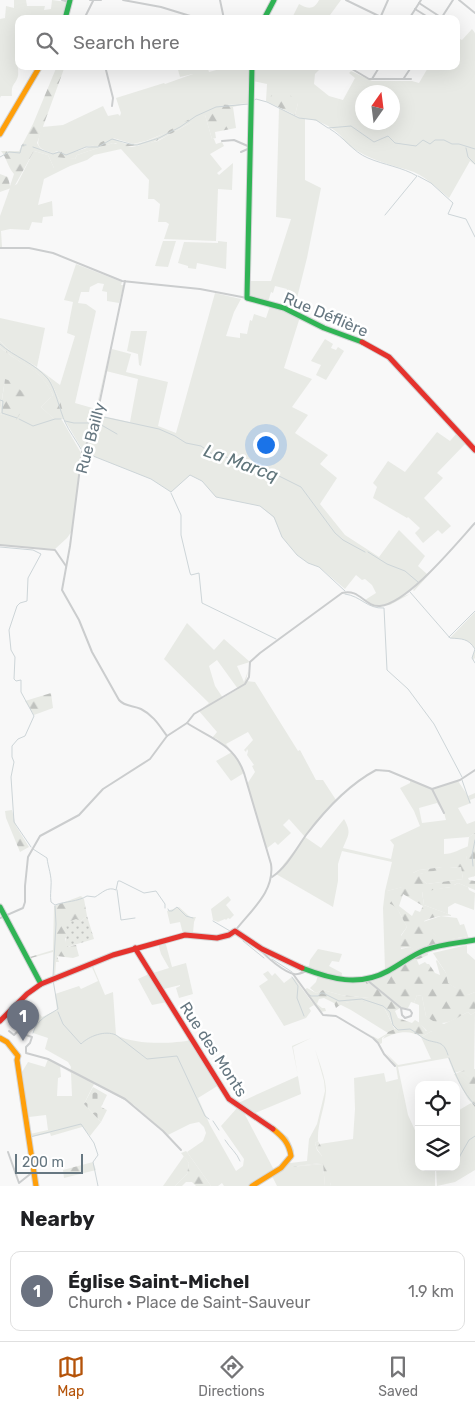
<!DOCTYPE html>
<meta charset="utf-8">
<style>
:root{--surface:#fff;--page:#f2f2f2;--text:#202124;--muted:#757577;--line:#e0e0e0;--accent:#b45309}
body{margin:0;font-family:Rubik,sans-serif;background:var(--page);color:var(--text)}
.controls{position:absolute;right:15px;bottom:15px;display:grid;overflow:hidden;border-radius:10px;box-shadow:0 5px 20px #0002}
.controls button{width:45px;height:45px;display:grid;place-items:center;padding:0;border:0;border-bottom:1px solid var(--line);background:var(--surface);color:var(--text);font:25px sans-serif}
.compass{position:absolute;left:355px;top:85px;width:45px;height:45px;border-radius:50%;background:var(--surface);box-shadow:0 5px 20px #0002;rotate:14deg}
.scale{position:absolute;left:15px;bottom:12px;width:68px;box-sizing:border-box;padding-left:5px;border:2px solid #667781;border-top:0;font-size:14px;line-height:18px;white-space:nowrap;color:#667781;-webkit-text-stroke:4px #fff;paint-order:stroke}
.you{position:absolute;left:265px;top:444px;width:18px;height:18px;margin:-12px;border:4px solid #fff;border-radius:50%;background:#1a73e8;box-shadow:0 0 0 8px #1a73e833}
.badge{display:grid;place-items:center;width:32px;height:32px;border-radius:50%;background:var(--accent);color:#fff;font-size:16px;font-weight:700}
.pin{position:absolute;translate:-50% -41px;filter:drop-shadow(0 1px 2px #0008)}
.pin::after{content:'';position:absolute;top:26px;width:18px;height:15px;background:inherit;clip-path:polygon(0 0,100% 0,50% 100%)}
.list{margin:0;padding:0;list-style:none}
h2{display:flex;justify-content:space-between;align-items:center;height:65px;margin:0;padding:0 20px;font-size:21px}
h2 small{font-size:16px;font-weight:400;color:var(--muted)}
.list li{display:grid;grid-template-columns:32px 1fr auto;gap:15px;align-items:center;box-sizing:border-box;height:80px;margin:0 10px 10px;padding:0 10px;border:1px solid var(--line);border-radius:10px}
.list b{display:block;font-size:19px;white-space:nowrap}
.list p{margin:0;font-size:16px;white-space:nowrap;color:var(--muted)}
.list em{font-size:16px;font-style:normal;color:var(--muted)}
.icon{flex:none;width:28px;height:28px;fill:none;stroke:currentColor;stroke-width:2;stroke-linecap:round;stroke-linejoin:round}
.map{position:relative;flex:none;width:475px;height:1186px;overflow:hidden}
.search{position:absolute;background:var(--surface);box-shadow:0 5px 20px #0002;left:15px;right:15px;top:15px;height:55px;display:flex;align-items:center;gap:12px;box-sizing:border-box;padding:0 18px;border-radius:10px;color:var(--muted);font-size:19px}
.sheet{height:155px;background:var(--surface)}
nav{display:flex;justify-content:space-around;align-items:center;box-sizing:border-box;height:70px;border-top:1px solid var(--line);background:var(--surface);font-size:14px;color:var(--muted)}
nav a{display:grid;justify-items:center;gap:2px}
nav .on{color:var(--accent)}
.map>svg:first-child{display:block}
</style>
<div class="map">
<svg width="475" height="1186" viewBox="0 0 475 1186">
<defs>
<pattern id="forest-firs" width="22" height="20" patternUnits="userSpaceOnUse" patternTransform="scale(1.25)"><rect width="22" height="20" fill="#e8eae5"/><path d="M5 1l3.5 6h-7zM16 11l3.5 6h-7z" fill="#c0c2bf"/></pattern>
<pattern id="cemetery-stones" width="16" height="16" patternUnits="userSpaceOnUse" patternTransform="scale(1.25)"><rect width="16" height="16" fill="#e8eae5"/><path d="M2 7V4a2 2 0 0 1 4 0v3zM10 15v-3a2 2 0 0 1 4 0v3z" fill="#c0c2bf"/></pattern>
<pattern id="garden-dots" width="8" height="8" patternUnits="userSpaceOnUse" patternTransform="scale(1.25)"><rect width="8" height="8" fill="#e8eae5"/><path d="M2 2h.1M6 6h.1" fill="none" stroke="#c0c2bf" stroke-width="1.8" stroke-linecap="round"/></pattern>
</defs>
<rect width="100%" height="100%" fill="#f8f8f8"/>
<g fill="#e8eae5" fill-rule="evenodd">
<path d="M14 0H26L27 6H45L44 10 51 9 52 0 67 2 63 19H19V53L17 54C16 61 19 69 18 76 15 86 11 83 12 96H1L0 98V19L5 18 6 6 14 8Z"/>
<path d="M319 0H341L330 15 335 19 292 18 299 4C308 9 314 10 319 0Z"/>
<path d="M472 29 475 33V165L470 161 449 198C436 188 424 174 408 170 387 164 368 159 350 146 346 143 344 139 340 135 331 126 317 119 305 119V180L321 188 307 258 294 310 283 306 287 289 275 286 273 293 271 292 268 302 251 297 249 294 248 281H271L291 219 276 217 279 108 303 119 295 115 298 103 270 102 272 104 266 101 267 84 253 81 254 66H323L315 74 314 84 329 96 343 100 355 78 349 73 351 71 372 81H412L419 83 429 66H456V37L462 40ZM362 92H392V122H362Z"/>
<path d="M177 66H207L209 72 231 66H250V103L216 106 196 116 205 115 212 139H214L216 144 222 142 224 146 210 154 222 169 217 173 219 175 233 163 232 190 218 189 216 241 164 239 169 224 166 222H158L160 204 154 199H148L149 180 121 149 94 155 87 160 70 166 44 179 38 205 52 201 53 216 43 217 42 223 32 222 29 230 10 229 1 231 2 247H0V216L10 188 17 184 34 151 48 155 54 168 56 157 60 156 75 159 77 155 113 143 132 147 158 141 192 122 146 141 133 144 113 138 101 144 86 147 69 154H65L57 151 53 153C34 148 37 144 42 127L63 125 103 106 108 116 118 114 120 116 121 113 116 98 164 83 165 84 193 74 180 77Z"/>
<path d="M163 241H176L168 267 155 266Z"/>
<path d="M218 241 227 242 226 269 197 263 196 269 188 268V266L178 263 184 242 218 243Z"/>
<path d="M76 264 122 282 121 285H124L119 303 107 301V292L102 291 104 284 98 283 90 287 89 292H81L78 303 86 304 96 311 75 403 96 409 109 352 97 409 96 426 82 449 64 419 60 401 48 376 60 385 75 336 67 333 73 302 64 300Z"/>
<path d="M215 293 241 299 234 312 226 336 240 338V333L247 334 250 320 252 321 254 314 266 318 270 306 282 309 300 317 284 368 312 379 292 407 308 415 295 433 328 455 320 464 337 478 320 504 345 535 379 557 399 530 425 556 418 566 427 574 435 568 414 591 413 590 418 584 401 597 410 594 390 605 373 606 384 607 371 606 365 600 376 593 372 585 365 579 362 580 356 575 345 589 319 567 308 563 297 555 282 537 274 518 260 506 216 497 202 481 190 475 171 492 151 479 83 452 97 429 98 415 130 422 138 379 106 371 112 349 131 354 126 372 168 382 158 426 176 433Z"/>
<path d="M0 318 45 328 37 367 9 350 0 341Z"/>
<path d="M131 331H147L141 366 139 365 138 354 127 351Z"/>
<path d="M325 339 333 344 331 348 336 350 338 347 344 351 326 380 316 375 321 365 311 361Z"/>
<path d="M0 347C22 367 38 364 53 395L41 407 53 418 62 420 81 453 72 531 67 538 55 549 0 545V414L16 419 5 379 0 412Z"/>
<path d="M437 432 450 441 457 433 466 443 437 473 443 478 424 498 451 526 442 534 438 530 423 543 415 533 420 528 408 517 407 518 373 498 377 487 373 483 388 461 405 472Z"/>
<path d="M475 612V658L473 660 472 658 475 649C468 638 462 639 450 638Z"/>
<path d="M187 623 214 650 224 639 250 662 237 666 244 682 248 671 246 681 255 682 298 751 300 750 316 780H323L336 800 305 837 321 848 344 819C352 833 348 835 343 848L391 859 394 845 390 840 420 826 414 811 400 788 410 783V779L391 770 431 789 458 781 468 796 475 793V798L470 800 471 803 458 808 467 824 475 821V833L469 837 444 839V854C453 854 460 849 469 846L466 860H459L460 864 449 868 461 867 463 879 427 884 420 878V874L443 867 419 870 413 873 403 887 387 891 391 903 397 908 407 927 401 935V949L410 947 415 950 406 959 380 974 367 979H350L368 977 385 970 383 908 385 891 392 862 342 851 338 864V881L333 907 276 874 305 837 289 819 283 825 291 833 278 845 275 842 266 849 247 784 255 772 252 766 254 765 247 755 248 751 247 749 246 752 244 750 253 740 248 732 226 744 232 752 217 739 215 738 214 739 188 726 212 738 217 732 199 711 209 703 164 659ZM217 660 238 689 223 698 215 686 209 666ZM437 803 444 813 446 820 422 823 419 808Z"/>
<path d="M232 752 239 762 244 773 231 781 216 761Z"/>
<path d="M458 883 468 887 469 890 475 893 474 910 455 903 448 907V914L424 905 422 891 451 887Z"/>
<path d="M228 896 231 900 226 905 234 915 230 919 228 918 226 920 225 919 218 922 213 920 211 909Z"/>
<path d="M179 907 190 917H196L194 922 193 933 183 934 180 922 170 924 167 911Z"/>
<path d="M441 916 457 918 460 925 464 924 468 936C440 941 441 944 423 922Z"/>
<path d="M165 941 172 967 186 963 193 994 179 998 176 988 180 986V985L164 989 153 973 169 968 161 954 158 943Z"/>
<path d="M467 945V953L475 960V992L468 995 447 983 446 973 433 953Z"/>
<path d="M318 949 342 954 339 962 332 961 329 966 342 973 341 980 331 978 305 968 309 966 310 960Z"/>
<path d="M138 956 167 1002 152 1005 138 979 149 974Z"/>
<path d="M92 964 105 995 113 992 116 1035C135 1045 171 1044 192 1040L219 1085 198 1098 210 1125 236 1171 243 1166 244 1159 221 1126 237 1108 243 1111 274 1170 286 1162 285 1167C308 1144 272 1128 256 1117L288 1137 294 1150 290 1163 307 1161 309 1139 317 1124 325 1091 324 1081 315 1049C319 1062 326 1078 326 1091 325 1108 317 1124 318 1141L315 1143 317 1150 322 1156 320 1163 290 1167 323 1164 325 1186H277L271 1174 257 1184 258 1186H224L222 1183 218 1186H211L187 1152 203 1141 206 1133 204 1127 199 1122 190 1124 168 1135 134 1105 94 1084 84 1104 101 1122 90 1136 82 1126V1127L51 1136 50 1133 31 1137 30 1134 48 1130 46 1115 29 1117 27 1103H25L21 1078 25 1091 22 1072 28 1062 45 1067 48 1059 60 1065 61 1077 58 1078 57 1096H72L71 1073 62 1068 70 1072 71 1067 68 1062 45 1049 48 1038 33 1033 35 1026 16 1009 26 998 42 1017 57 1010 55 994 79 986 81 989 98 981 91 965Z"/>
<path d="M268 971 272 976 275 973 284 983 292 977 295 979 314 1005 309 1008 311 1011 306 1018 284 1026 259 986 268 980 263 974Z"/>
<path d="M318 975 343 983 365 981 384 1007 395 1030 382 1038V1043L380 1044 372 1036 343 1020 378 1039 388 1033 351 1010 339 1004 369 998 341 995 323 990 316 993 310 988 316 982Z"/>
<path d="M417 995 422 996 426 1016 444 1024 468 1012 471 1015 475 1012 474 1070H465L454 1073 448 1058 398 1067 408 1115 419 1139V1167H435V1186H331L320 1144 353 1139 355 1109 354 1078 384 1073 386 1082 398 1079 396 1066 386 1053 398 1065 431 1059 421 1037 432 1031H427L419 1023V1005L414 1003Z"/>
<path d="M311 1038 293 1047 301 1094 253 1114 238 1107 236 1104 298 1076 292 1046Z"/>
<path d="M471 1103 475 1107V1170L455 1182 437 1186 436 1167H456V1112Z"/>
<path d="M184 1156 189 1163 187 1174 175 1186H163Z"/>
</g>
<g fill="url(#forest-firs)" fill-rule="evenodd">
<path d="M57 66H65L37 143C43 155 51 153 60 151 71 158 100 141 113 138 119 141 125 145 132 144 152 143 172 128 190 119L192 122C177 130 164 139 148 144 140 146 126 145 120 148L116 143H113L77 155 75 159 56 157 59 166 54 168 48 155 34 151 14 187 0 192V174L8 177 10 186 14 174C7 166 7 158 1 151H19L33 124Z"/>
<path d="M277 91 290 95 298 103 295 115 270 103V98L273 92Z"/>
<path d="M250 103 233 107 236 128 215 132 216 138 212 139 205 115 194 119 193 117 217 104 229 105Z"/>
<path d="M0 341 9 350 24 358 48 376 60 401 65 419 55 420 41 407 53 395C39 366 21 366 0 347Z"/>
<path d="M5 379 11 381 30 399 16 420 0 414Z"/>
<path d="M51 693 53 708 34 715 25 701Z"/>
<path d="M12 810 16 826 29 847 20 852 6 818 5 811Z"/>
<path d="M475 833V876L468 878 469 880 475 881V890L458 883 454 885 455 888 452 889 450 887 422 892 424 905 451 915V916C441 915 433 917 424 921 439 944 443 940 468 936L469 940 435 946 406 959 405 957 414 950 410 947 399 948 397 942 407 927C401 917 399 906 388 903L387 891 402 887 401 883 402 874 413 873 419 870 443 867V869L420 874V878L427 884 463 879 461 867 449 868 445 866 459 864V860H466L469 837ZM403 894 423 906 420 912 415 910 412 916 399 906Z"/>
<path d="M81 896 84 899 87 916 81 921H77L65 939 67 947 76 945 79 956 73 958 57 956 59 962H56L55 977 53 978V952L31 958 30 957 53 950 54 906Z"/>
<path d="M427 950 428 955 417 960 419 965 425 962 427 964H429L435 973 440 975 436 961 437 960 446 973 448 983 456 988H462L468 995 475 992V1012L471 1015 468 1012C452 1020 442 1030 426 1016L422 996 417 995 414 1003 411 1002 408 1008H400L395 1011 398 1018 412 1023 415 1020 420 1023 426 1031 431 1029 432 1031 421 1037C410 1029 395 1032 383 1039L388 1032 395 1029 384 1007 376 1003 365 981Z"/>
<path d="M307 988 316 993 323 990 341 995 369 998 373 1002C359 1001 346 1000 336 1008L334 1003 324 998 319 999 317 1004 322 1008H325L326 1011 321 1012 311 1002 313 1001 304 990Z"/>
<path d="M475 1069V1107L468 1099 454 1074 465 1070Z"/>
<path d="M318 1141 337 1175 330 1181 331 1186H325L323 1164 289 1167 320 1163V1158L322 1156 317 1149 315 1143Z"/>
<path d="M186 1151 187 1152 211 1186H196L192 1182H186L182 1186H175L187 1174 189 1163 181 1153Z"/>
<path d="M93 1162 96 1170 64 1178 63 1170Z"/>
</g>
<path fill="url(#cemetery-stones)" d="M93 1087 107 1095 101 1107 107 1110 101 1122 84 1104Z"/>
<path fill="url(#garden-dots)" d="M87 916 94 939 67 947C64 942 66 938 68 933L65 923 76 919 81 921Z"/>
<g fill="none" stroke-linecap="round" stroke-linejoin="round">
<g stroke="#cdd5d8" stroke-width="1">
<path d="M253 101 256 99 267 102 299 118 316 120 328 128 351 126 374 142 388 136 395 143 416 146 423 140 430 144 435 140H444L452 144H459L475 149"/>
<path d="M330 129C344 137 353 152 368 158 384 165 402 167 417 176L385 215"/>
<path d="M33 147 53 154 59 152 66 155 86 147H98L112 139 134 145H137L159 138 180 127 196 116 216 107 249 104"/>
<path d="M466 148 468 157 475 164"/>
<path d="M0 157 9 152 20 153 22 145H26"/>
<path d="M418 176 431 183 453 203 448 214 466 219 475 237"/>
<path d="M0 344C14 357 35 363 48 379 55 388 60 411 65 422 69 431 76 440 81 449"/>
<path d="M0 400 3 401 2 413 17 418"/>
<path d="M19 419 33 426 55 419H61"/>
<path d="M65 421 74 423H95"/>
<path d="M117 434 98 423 99 416 159 429 175 436 186 443 201 446 211 453 233 459 252 469 273 473 301 487 335 533 343 540 365 552"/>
<path d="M83 452 151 479 171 492 190 475 202 481 216 497 260 506 274 517 282 537 297 555 308 563 319 567 345 591"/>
<path d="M171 493 181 515V535L190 573 191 575 199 573 202 603 276 639"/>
<path d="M0 547 33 550 41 554 28 578 27 601 20 603 17 606 9 630 11 650 15 657 14 679 16 681 21 680V692L34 716 25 736 18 739 12 746V757L14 762 11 777 14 822 31 847"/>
<path d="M368 552 387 564 405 571 418 582"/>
<path d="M410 592 450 638C462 639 468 638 475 649L472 658 475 663"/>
<path d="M345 594C361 596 367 609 384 608L387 670 408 689 434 724 462 777"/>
<path d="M449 637 475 611"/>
<path d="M462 780 470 803"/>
<path d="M33 849 47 858C48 867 52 876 51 886 51 891 50 896 51 902L55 905C66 901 77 902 87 896L95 897C102 893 108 886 116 890L118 881H120L144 893 156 891 165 904V908"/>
<path d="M473 866 472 855 475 840"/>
<path d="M117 890 121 920 135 918"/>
<path d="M168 909 169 911H172L177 907 186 916 193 918"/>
<path d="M213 921 230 931"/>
<path d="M243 941 264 958"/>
<path d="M272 959 292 972"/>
<path d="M53 977 56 924 55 906"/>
<path d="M292 977 298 986 297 998 304 1016"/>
<path d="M308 994 311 996H318L321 993H323L339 1001 362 999 383 1006 390 1012 393 1025 398 1030 410 1029C415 1032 419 1035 423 1038 435 1045 443 1038 448 1055"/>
<path d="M58 1012 63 1024 81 1044C89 1036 105 1030 116 1035L147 1059 177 1056 205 1116 209 1119"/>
<path d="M33 1033C37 1019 47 1016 58 1009L53 980"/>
<path d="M449 1058C456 1075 462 1092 475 1105"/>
<path d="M21 1072 30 1137 81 1124 94 1143 98 1155 93 1162 98 1186"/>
<path d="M213 1121 219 1130"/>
<path d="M225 1140C230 1148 237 1153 240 1161"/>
<path d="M457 1162 461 1154 469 1140 475 1136"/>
</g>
<defs>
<g id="fast">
<path d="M65 19 70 0"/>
<path d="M264 19 274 0"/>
<path d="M252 66 247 298 284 308 324 328 362 342"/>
<path d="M0 907 41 984"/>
<path d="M302 968C331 979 359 987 388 971 401 964 412 955 425 950 441 944 459 943 475 940"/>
</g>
<g id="slow">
<path d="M0 134 40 66"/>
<path d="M0 1038 7 1042 18 1056 17 1060 36 1186"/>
<path d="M252 1186 281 1168 291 1156C289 1143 283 1137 273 1129"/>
</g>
<g id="jam">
<path d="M362 342 389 357 475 450"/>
<path d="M135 948 229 1099 273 1129"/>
<path d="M0 1021 27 994 41 984 113 955 185 935 217 938 229 935 235 931 262 949 302 968"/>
</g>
</defs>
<use href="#fast" stroke="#d4d5d6" stroke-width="7"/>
<use href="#slow" stroke="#d4d5d6" stroke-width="7"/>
<use href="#jam" stroke="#d4d5d6" stroke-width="7"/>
<g stroke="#cbcdce" stroke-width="2">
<path d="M62 0 69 2"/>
<path d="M90 0H101"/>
<path d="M123 0 161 7 200 19"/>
<path d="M220 0 224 19"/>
<path d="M346 0 385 19"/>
<path d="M459 0 475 13"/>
<path d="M419 3 442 18"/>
<path d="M415 9 431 19"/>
<path d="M381 16 388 0"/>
<path d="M442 17 453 0"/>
<path d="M84 19 93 1"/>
<path d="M409 19 421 0"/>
<path d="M105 66 113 98 112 106"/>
<path d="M351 66 352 69 369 79H411"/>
<path d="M404 78 412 66"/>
<path d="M372 79 380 66"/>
<path d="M222 141 234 140 250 147"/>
<path d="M241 152 250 148"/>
<path d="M0 248H29L53 253 122 281 200 289 247 298"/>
<path d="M125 281 98 410 96 427 82 452 70 546 62 590 79 620 92 652 119 700C125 707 133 705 141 709 153 715 159 725 167 736"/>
<path d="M0 545 55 550 66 566"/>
<path d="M187 723C210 738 234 744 244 773L271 864C275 892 250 911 235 931"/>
<path d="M432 789 444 813"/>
<path d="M272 877C287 867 296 849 306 835 325 810 348 785 376 770L389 771 432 789 460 780 475 770"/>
<path d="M0 918 23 908 25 902V886L28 857 40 836 79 815 103 789 150 759 167 736 187 723 194 714 245 684 249 677 250 662 260 653 342 593C360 588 364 607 380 606 408 603 455 545 475 523"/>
<path d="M260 949C266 957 284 972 294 974 298 975 302 973 306 971"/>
<path d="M293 974 323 1015 336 1016 373 1038 378 1043 384 1054 395 1066"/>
<path d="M367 980 401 1008 410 1010 412 1013 411 1016 405 1018 402 1015 401 1008"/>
<path d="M9 1031 14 1035 17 1032 32 1037 30 1043 26 1047V1052"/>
<path d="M26 1053 48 1059 125 1099 163 1131 181 1150"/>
<path d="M8 1152 19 1183 34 1171"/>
</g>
<use href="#fast" stroke="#30b455" stroke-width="5"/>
<use href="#slow" stroke="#ff9f0a" stroke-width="5"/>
<use href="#jam" stroke="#e5322d" stroke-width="5"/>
</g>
<g text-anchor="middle" stroke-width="5" stroke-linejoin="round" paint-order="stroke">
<g font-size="16" fill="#667781" stroke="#fff">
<text transform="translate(326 314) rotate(23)" y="6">Rue Déflière</text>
<text transform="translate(90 438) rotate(-75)" y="6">Rue Bailly</text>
<text transform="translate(214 1049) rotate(57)" y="6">Rue des Monts</text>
</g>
<g font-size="18" font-style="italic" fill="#60757b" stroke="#fff">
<text transform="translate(241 463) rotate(20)" y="6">La Marcq</text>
</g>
</g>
</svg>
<div class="controls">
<button><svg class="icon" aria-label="locate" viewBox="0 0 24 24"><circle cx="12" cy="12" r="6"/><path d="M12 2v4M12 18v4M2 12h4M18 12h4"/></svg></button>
<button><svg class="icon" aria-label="layers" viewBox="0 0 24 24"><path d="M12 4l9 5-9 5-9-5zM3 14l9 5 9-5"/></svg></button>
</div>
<svg class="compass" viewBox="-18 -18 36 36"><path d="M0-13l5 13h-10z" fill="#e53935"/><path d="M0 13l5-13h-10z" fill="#757577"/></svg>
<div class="scale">200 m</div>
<div class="you"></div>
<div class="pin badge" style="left:23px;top:1041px;background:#6b7280">1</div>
<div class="search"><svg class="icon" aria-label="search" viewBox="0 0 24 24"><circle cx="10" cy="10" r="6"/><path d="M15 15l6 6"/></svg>Search here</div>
</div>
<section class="sheet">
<h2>Nearby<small></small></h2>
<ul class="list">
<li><span class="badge" style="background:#6b7280">1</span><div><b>Église Saint-Michel</b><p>Church · Place de Saint-Sauveur</p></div><em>1.9 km</em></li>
</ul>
</section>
<nav>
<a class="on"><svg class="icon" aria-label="map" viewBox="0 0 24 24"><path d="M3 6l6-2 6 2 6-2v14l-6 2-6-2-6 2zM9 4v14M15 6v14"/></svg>Map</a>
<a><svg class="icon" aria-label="directions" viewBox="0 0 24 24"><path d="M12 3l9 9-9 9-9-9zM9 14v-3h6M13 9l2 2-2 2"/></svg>Directions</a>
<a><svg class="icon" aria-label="saved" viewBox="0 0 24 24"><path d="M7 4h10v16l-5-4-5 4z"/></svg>Saved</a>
</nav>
